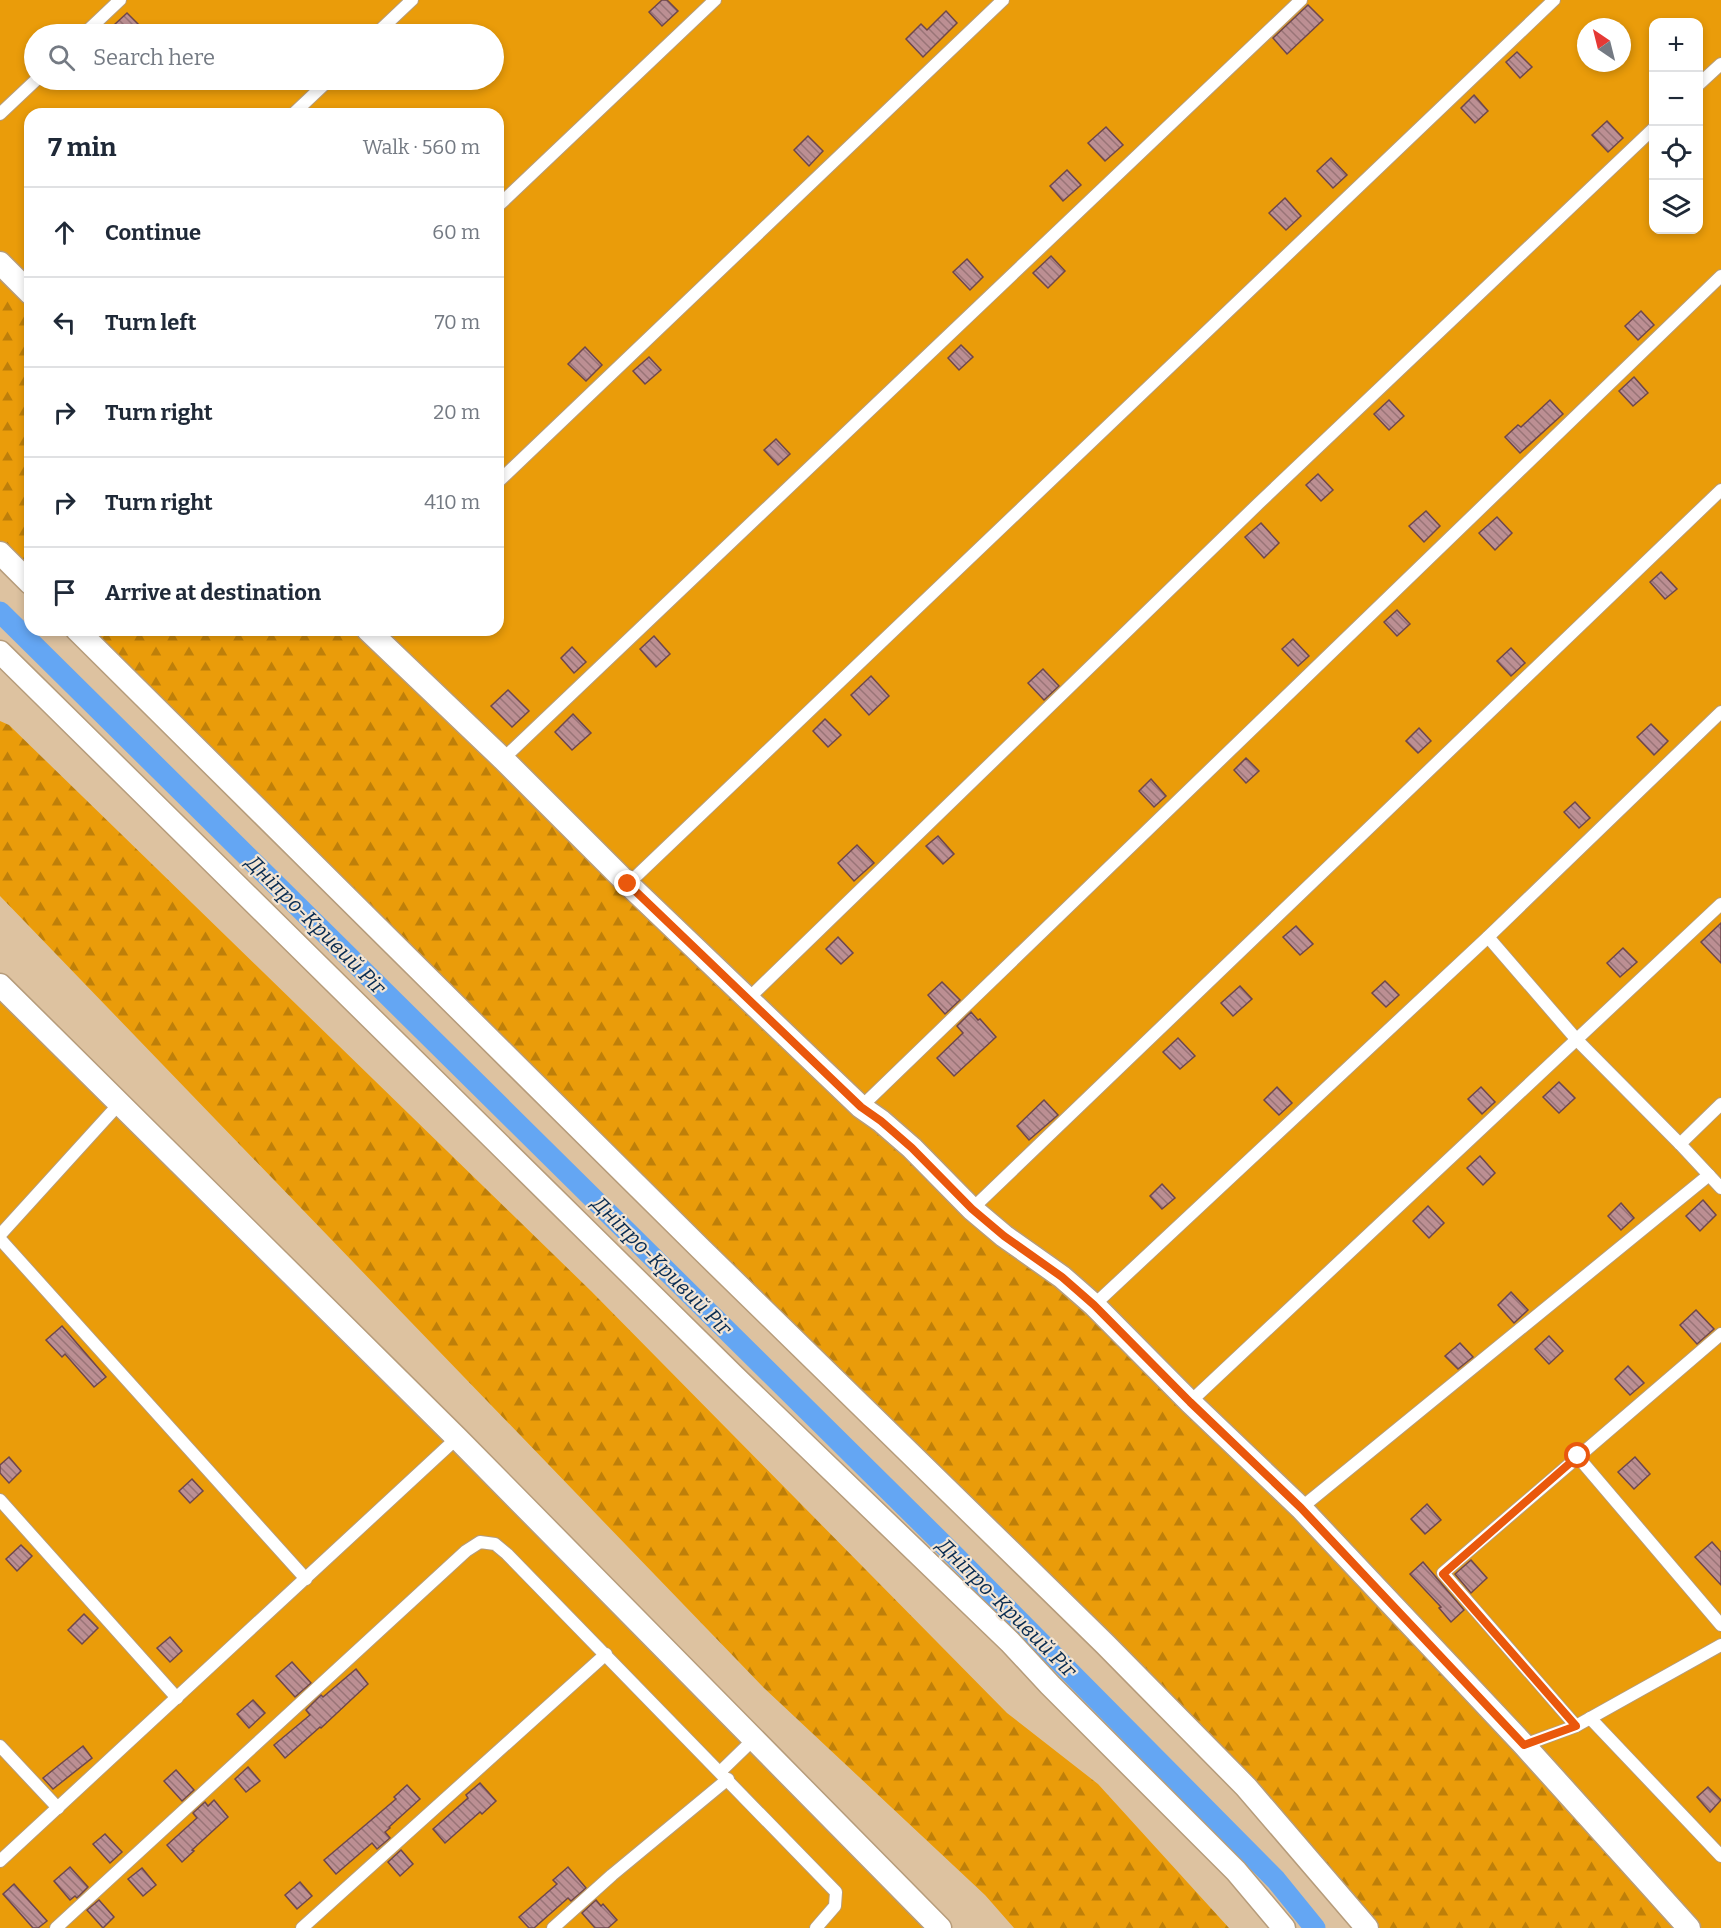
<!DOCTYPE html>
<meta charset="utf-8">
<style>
:root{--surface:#fff;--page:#f6f6f7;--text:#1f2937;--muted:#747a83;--line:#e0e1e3}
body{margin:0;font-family:Bitter,serif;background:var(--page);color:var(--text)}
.controls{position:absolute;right:18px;top:18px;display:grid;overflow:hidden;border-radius:12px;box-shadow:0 3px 9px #0003}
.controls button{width:54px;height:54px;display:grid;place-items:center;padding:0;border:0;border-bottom:2px solid var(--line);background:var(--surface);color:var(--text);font:30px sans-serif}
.compass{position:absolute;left:1577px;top:18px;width:54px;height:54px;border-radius:50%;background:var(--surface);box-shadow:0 3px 9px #0003;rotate:325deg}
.stop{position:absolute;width:18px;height:18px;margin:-14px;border:4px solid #ea580c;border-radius:50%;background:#fff}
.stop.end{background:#ea580c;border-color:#fff;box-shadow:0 2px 6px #0008}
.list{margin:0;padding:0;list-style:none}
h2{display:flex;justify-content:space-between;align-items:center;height:78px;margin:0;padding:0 24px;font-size:26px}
h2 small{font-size:20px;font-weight:400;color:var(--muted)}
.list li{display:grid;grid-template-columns:39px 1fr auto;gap:18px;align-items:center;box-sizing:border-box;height:90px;padding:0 24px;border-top:2px solid var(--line)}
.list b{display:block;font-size:22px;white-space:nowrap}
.list em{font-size:20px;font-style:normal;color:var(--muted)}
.icon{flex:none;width:33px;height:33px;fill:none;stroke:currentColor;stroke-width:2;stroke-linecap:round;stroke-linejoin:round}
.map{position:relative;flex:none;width:1721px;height:1928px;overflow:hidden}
.search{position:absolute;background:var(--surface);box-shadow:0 3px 9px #0003;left:24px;top:24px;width:480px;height:66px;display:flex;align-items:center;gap:15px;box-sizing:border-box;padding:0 21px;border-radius:33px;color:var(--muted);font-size:22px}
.panel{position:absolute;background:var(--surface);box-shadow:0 3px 9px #0003;left:24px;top:108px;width:480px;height:528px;border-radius:18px}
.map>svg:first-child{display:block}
</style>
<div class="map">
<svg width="1721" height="1928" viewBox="0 0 1721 1928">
<defs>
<pattern id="forest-firs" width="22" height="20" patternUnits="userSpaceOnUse" patternTransform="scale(1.5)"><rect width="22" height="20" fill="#ea9c0a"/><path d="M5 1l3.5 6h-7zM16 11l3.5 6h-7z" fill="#be7f09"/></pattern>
<pattern id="building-back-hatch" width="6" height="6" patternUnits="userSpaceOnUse" patternTransform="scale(1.5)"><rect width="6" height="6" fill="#bc8f93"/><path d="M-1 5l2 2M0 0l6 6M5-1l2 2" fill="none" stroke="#997477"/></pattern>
</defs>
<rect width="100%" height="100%" fill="#ddc2a0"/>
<g fill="url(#forest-firs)">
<path d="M0 263 30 293V583L0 553Z"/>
<path d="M77 630H368L1094 1305 1689 1928H1367L1246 1787Z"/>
<path d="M0 721 9 725 591 1291 1007 1713 1098 1784 1229 1928H1014L985 1895 764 1688 0 896Z"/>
</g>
<g fill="#ea9c0a" fill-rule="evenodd">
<path d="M0 0H1721V1928H1689L1301 1508 1004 1236 368 630H498V114H30V293L0 263ZM1654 22H1698V230H1654ZM1586 27H1622V63H1586ZM34 34H494V80H34Z"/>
<path d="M0 985 940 1928H0Z"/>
</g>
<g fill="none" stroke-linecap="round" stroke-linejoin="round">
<path stroke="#64a6f3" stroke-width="21" d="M0 612 956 1557 1276 1880 1315 1928"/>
</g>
<g fill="url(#building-back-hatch)" stroke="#6f474b" stroke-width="1.5">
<path d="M662 0H667L678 11 662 26 649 12Z"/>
<path d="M1308 5 1323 20 1287 54 1273 38Z"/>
<path d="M946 11 957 23 923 57 906 39 921 24 927 30Z"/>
<path d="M127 13 148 34H123L114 25Z"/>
<path d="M1517 52 1532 67 1520 78 1506 62Z"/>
<path d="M1474 95 1488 111 1475 123 1461 108Z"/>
<path d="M1607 121 1623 138 1608 152 1592 135Z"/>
<path d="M1106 127 1123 145 1105 161 1088 143Z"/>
<path d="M808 136 823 151 809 166 794 150Z"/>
<path d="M1331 158 1347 175 1333 188 1317 171Z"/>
<path d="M1067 170 1081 185 1063 201 1050 186Z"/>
<path d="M1285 198 1301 216 1286 230 1269 213Z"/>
<path d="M1051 256 1065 271 1048 288 1033 273Z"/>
<path d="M967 259 983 277 970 290 953 272Z"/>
<path d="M1641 311 1654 325 1638 340 1625 326Z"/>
<path d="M961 345 973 357 959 370 948 358Z"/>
<path d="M585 347 602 365 586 381 568 364Z"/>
<path d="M649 357 661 370 645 384 633 371Z"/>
<path d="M1634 377 1648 393 1633 406 1619 391Z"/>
<path d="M1389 400 1404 416 1389 430 1374 414Z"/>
<path d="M1550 400 1563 414 1520 453 1505 437 1518 425 1521 427Z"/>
<path d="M776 439 790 454 778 465 764 450Z"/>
<path d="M1318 474 1333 490 1321 501 1306 485Z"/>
<path d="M1426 511 1440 526 1424 542 1409 526Z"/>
<path d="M1497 517 1512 533 1495 550 1479 533Z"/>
<path d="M1261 523 1279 543 1264 558 1245 537Z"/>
<path d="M1661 572 1677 589 1665 599 1650 582Z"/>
<path d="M1397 610 1410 624 1397 636 1384 622Z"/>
<path d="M654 636 670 654 656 667 640 649Z"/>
<path d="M1293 639 1309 656 1298 666 1282 649Z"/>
<path d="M572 647 586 662 574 673 561 658Z"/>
<path d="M1511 648 1525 663 1511 676 1497 661Z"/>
<path d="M1043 669 1059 686 1044 700 1028 683Z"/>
<path d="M871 676 889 696 869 715 851 695Z"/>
<path d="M508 690 529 711 512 727 491 706Z"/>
<path d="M573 714 591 733 572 750 555 732Z"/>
<path d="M825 719 841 735 828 747 813 731Z"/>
<path d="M1651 724 1668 741 1654 755 1637 737Z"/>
<path d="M1419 728 1431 741 1418 753 1406 741Z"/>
<path d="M1246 758 1259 771 1246 783 1234 770Z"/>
<path d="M1151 779 1166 796 1154 807 1139 791Z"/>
<path d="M1575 802 1590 818 1579 828 1564 812Z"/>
<path d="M938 836 954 854 943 864 926 846Z"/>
<path d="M857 845 874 863 854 881 838 863Z"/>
<path d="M1721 923V963L1701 942Z"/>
<path d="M1296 926 1313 944 1300 955 1283 937Z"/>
<path d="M838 937 853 953 841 964 826 949Z"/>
<path d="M1623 948 1637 962 1620 977 1607 963Z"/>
<path d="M1385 981 1399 995 1386 1007 1372 993Z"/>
<path d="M942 982 960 1000 945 1014 928 995Z"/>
<path d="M1240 986 1252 999 1233 1016 1221 1003Z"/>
<path d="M971 1012 978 1020 980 1019 996 1037 954 1076 937 1058 963 1033 957 1026Z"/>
<path d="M1178 1038 1195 1056 1180 1069 1163 1052Z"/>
<path d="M1559 1082 1575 1098 1559 1113 1543 1097Z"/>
<path d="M1277 1087 1292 1103 1279 1115 1264 1100Z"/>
<path d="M1481 1087 1495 1102 1482 1114 1468 1099Z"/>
<path d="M1044 1100 1058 1115 1029 1140 1017 1126Z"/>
<path d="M1480 1156 1495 1173 1483 1185 1467 1168Z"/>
<path d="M1162 1184 1175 1198 1162 1209 1150 1196Z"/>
<path d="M1703 1200 1716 1215 1700 1231 1686 1216Z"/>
<path d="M1621 1203 1634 1218 1621 1230 1608 1216Z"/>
<path d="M1428 1206 1444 1223 1429 1238 1413 1221Z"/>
<path d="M1511 1292 1528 1310 1514 1323 1498 1305Z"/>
<path d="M1696 1310 1714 1329 1697 1344 1680 1325Z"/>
<path d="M62 1326 106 1377 94 1387 65 1354 62 1357 46 1340Z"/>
<path d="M1549 1336 1563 1351 1549 1364 1535 1349Z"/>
<path d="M1460 1343 1473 1357 1458 1369 1445 1356Z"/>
<path d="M1628 1366 1644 1383 1630 1395 1615 1379Z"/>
<path d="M9 1457 21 1471 9 1483 0 1473V1465Z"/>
<path d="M1635 1457 1650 1474 1634 1489 1618 1472Z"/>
<path d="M192 1479 203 1491 190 1503 179 1491Z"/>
<path d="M1427 1504 1441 1520 1425 1534 1411 1519Z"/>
<path d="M1712 1542 1721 1552V1585L1695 1557Z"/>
<path d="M21 1545 32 1556 17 1571 6 1559Z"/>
<path d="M1471 1560 1487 1578 1471 1593 1455 1574Z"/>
<path d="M1423 1562 1464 1610 1451 1622 1439 1608 1441 1607 1410 1574Z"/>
<path d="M84 1614 98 1628 82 1644 68 1630Z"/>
<path d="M170 1637 182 1651 170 1662 157 1648Z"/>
<path d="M292 1662 311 1683 295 1697 276 1676Z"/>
<path d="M356 1669 368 1684 321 1728 320 1727 285 1758 274 1745 310 1715 306 1710 321 1695 323 1697Z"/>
<path d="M253 1700 265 1713 249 1728 237 1714Z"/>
<path d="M83 1746 92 1758 53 1789 43 1778Z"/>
<path d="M248 1767 260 1781 246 1792 235 1779Z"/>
<path d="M176 1770 194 1790 182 1801 164 1781Z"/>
<path d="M480 1783 496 1801 482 1814 480 1812 445 1843 433 1829 468 1798 466 1795Z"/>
<path d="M407 1785 420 1799 389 1827 390 1828 385 1832 390 1838 377 1849 372 1843 336 1874 324 1860 396 1799 394 1797Z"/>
<path d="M1708 1787 1721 1800 1710 1812 1697 1797Z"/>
<path d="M214 1800 228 1817 192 1850 194 1851 182 1862 167 1845 197 1818 193 1813 205 1802 208 1806Z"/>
<path d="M105 1834 122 1852 110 1863 93 1844Z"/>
<path d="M401 1850 413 1864 400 1876 388 1862Z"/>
<path d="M70 1867 88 1887 77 1898 75 1896 70 1900 54 1881Z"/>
<path d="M568 1867 586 1888 571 1901 568 1898 534 1928H529L519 1917 557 1884 553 1880Z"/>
<path d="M142 1868 156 1885 143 1896 128 1879Z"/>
<path d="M300 1882 312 1896 297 1909 285 1895Z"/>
<path d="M14 1884 47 1921 38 1928H33L3 1894Z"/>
<path d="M99 1900 114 1917 103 1928 87 1910Z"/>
<path d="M596 1900 601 1906 603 1904 617 1920 608 1928H595L582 1913Z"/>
</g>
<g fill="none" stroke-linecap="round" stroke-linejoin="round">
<defs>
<g id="lane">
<path d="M84 34 120 0"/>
<path d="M376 34 412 0"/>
<path d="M1698 85 1721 64"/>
<path d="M0 114 36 80"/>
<path d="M293 114 329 80"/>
<path d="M498 206 715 0"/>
<path d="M498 482 1003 0"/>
<path d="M503 759 1301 0"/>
<path d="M628 884 1554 0"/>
<path d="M1488 937 1577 1040 1680 1144 1721 1188"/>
<path d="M748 999 1259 503 1654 128"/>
<path d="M861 1107 1721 276"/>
<path d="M1680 1144 1721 1104"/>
<path d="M972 1209 1721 490"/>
<path d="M0 1235 119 1104"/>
<path d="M0 1239 306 1579"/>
<path d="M1094 1305 1488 937 1721 712"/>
<path d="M1190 1402 1721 904"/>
<path d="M1578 1457 1721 1625"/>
<path d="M0 1500 177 1698"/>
<path d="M1301 1508 1709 1175"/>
<path d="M1590 1718 1721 1856"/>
<path d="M1576 1726 1443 1573 1721 1334"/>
<path d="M1524 1745 1576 1726 1721 1645"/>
<path d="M0 1746 58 1808"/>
<path d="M721 1771 754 1739"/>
<path d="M0 1861 457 1438"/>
<path d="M56 1928 466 1551 480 1542 495 1544 507 1554 836 1892 835 1906 816 1928"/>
<path d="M302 1928 606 1654"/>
<path d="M553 1928 612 1875 728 1779"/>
</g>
<g id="street">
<path d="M0 263 30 293"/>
<path d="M0 553 30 583"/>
<path d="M77 630 701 1249 1105 1644 1246 1787 1367 1928"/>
<path d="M368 630 503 759 628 884 861 1107 881 1121 912 1148 972 1209 1004 1236 1062 1277 1094 1305 1190 1402 1301 1508 1524 1745 1689 1928"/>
<path d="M0 652 734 1376 1010 1642 1050 1685 1236 1871 1284 1928"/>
<path d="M0 985 457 1438 940 1928"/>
</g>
</defs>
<use href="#lane" stroke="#b69c7b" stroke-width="14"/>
<use href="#street" stroke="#b69c7b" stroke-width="25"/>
<use href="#lane" stroke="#fff" stroke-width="12"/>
<use href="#street" stroke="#fff" stroke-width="22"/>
</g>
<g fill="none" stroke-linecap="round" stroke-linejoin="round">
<path stroke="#ea580c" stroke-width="8" d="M628 884 861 1107 881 1121 912 1148 972 1209 1004 1236 1062 1277 1094 1305 1190 1402 1301 1508 1524 1745 1576 1726 1443 1574 1578 1456"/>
</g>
<g text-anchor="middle" stroke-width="4.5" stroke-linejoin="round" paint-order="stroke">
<g font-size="21" font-style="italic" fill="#092c51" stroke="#f3e5d4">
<text transform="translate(316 925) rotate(45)" y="7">Дніпро-Кривий Ріг</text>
<text transform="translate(662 1266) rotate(45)" y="7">Дніпро-Кривий Ріг</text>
<text transform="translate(1007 1608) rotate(45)" y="7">Дніпро-Кривий Ріг</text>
</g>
</g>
</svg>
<div class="controls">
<button>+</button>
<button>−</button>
<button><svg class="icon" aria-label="locate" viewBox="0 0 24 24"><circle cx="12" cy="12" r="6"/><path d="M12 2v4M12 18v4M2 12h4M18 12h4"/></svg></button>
<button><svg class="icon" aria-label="layers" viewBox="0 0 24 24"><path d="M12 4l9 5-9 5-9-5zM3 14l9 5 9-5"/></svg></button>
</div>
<svg class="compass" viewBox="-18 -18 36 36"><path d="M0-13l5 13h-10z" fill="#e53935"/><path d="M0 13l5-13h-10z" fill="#747a83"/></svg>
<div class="stop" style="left:1578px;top:1456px"></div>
<div class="stop end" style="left:628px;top:884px"></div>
<div class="search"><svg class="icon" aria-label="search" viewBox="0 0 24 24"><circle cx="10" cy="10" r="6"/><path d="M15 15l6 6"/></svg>Search here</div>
<section class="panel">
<h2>7 min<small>Walk · 560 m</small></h2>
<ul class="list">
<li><svg class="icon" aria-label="ahead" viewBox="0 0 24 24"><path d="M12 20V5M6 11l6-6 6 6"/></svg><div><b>Continue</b></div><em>60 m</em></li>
<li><svg class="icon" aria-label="left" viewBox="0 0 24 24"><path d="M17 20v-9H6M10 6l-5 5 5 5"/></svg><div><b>Turn left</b></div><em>70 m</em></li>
<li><svg class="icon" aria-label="right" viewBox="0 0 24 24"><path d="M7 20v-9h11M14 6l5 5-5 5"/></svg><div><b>Turn right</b></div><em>20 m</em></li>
<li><svg class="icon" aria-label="right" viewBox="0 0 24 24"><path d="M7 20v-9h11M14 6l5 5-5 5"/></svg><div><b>Turn right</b></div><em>410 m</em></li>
<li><svg class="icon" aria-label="arrive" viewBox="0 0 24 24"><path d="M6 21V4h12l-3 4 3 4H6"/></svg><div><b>Arrive at destination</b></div></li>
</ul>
</section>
</div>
